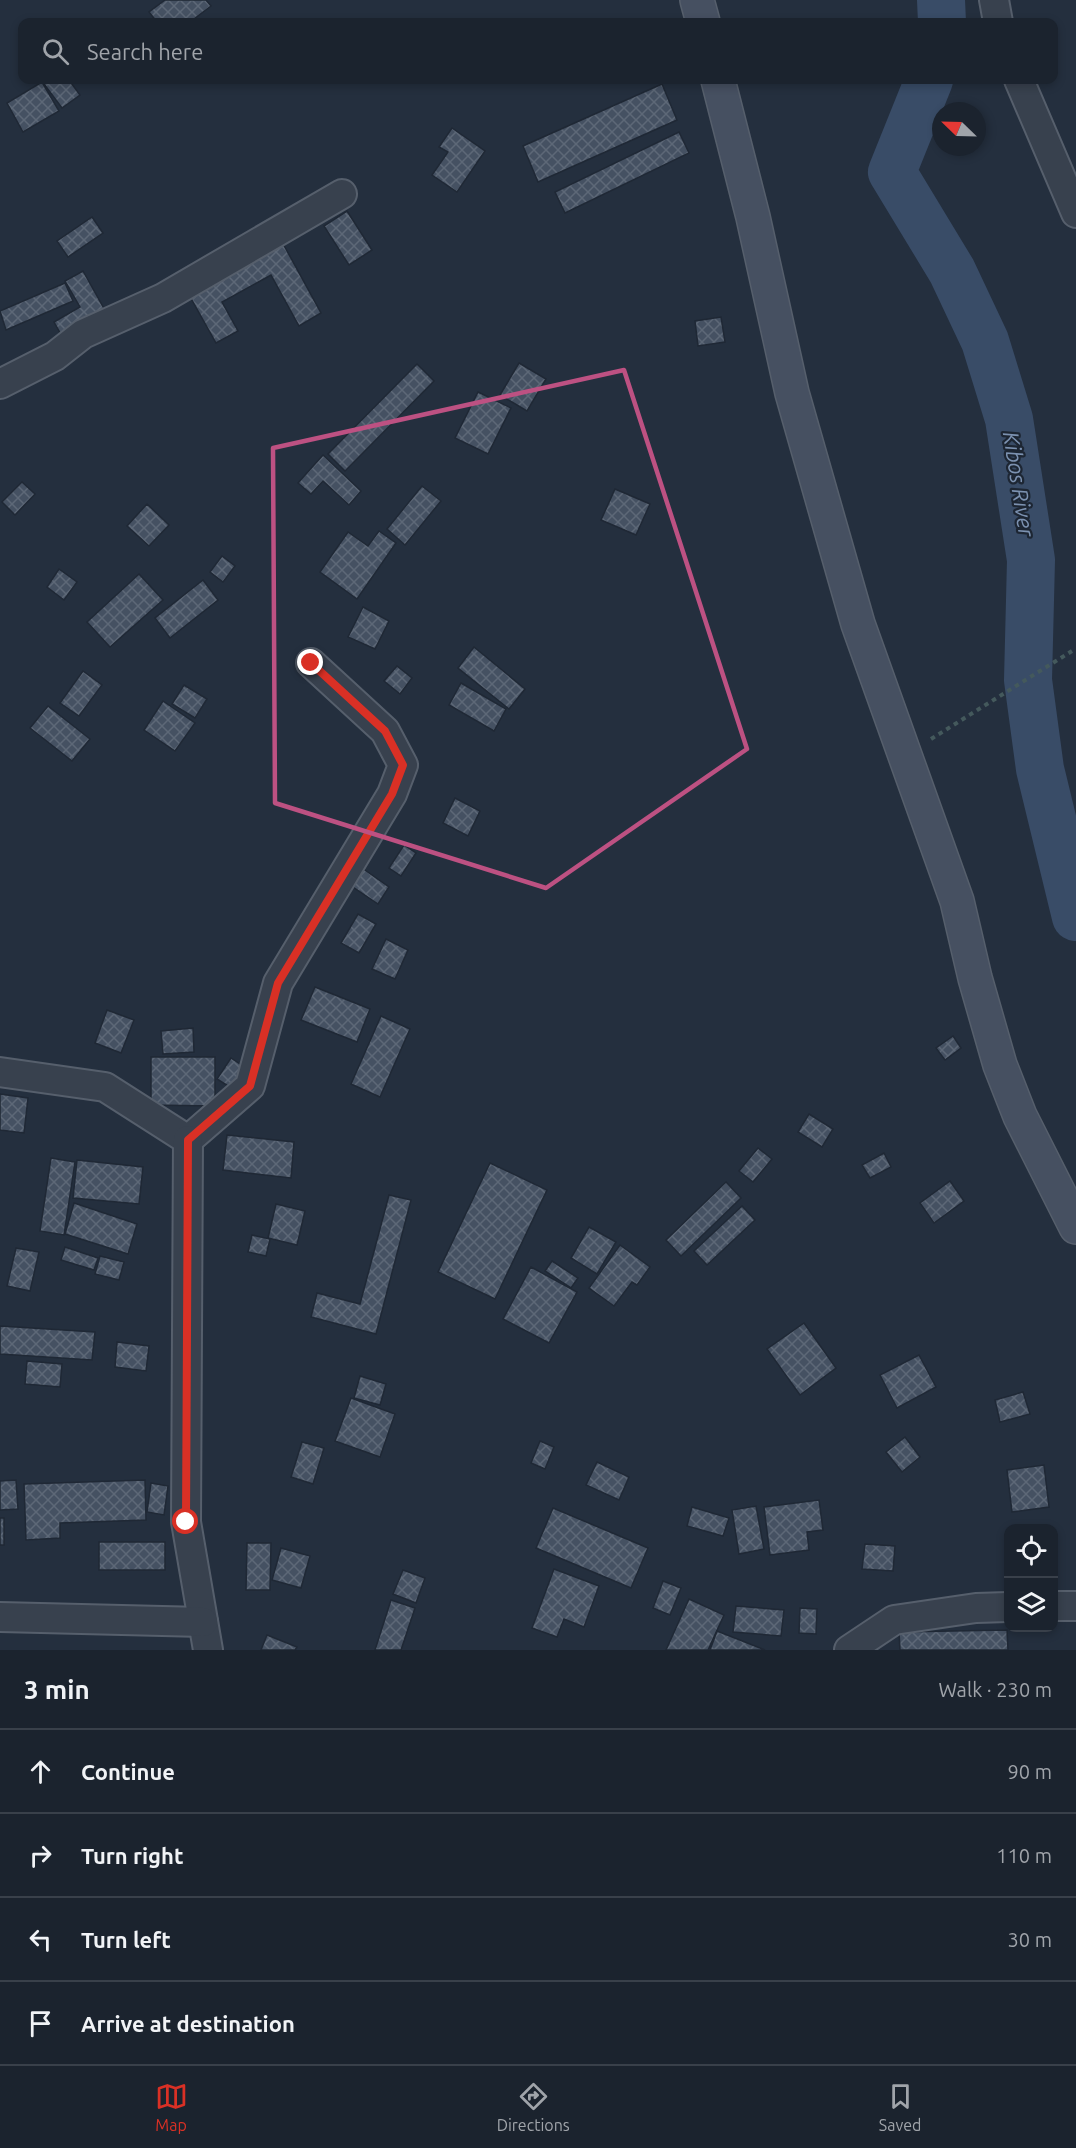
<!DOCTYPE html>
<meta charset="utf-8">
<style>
:root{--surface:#1b232e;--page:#282f3a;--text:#f1f3f6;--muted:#a0a4aa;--line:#39404a;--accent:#d93025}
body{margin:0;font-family:Ubuntu,sans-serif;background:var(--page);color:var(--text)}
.controls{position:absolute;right:18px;bottom:18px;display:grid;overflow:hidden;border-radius:12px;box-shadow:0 3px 9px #0003}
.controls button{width:54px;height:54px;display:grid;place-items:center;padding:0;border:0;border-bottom:2px solid var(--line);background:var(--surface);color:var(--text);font:30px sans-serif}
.compass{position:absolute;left:932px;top:102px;width:54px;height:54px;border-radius:50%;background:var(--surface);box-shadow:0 3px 9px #0003;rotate:293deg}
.stop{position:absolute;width:18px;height:18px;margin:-14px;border:4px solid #d93025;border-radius:50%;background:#fff}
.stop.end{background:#d93025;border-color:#fff;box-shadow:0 2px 6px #0008}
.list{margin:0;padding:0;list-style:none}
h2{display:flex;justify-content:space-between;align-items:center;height:78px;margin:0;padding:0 24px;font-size:26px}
h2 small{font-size:20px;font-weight:400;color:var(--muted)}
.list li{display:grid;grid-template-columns:39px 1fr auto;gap:18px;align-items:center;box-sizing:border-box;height:84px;padding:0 24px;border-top:2px solid var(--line)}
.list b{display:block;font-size:22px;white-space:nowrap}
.list em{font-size:20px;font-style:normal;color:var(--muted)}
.icon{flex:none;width:33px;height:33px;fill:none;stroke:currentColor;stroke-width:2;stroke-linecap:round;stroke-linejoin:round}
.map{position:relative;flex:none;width:1076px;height:1650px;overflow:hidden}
.search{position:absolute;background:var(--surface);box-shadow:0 3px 9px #0003;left:18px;right:18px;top:18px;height:66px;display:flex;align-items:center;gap:15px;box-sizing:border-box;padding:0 21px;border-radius:12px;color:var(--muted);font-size:22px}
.sheet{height:414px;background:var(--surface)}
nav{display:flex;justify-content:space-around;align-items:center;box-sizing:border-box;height:84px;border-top:2px solid var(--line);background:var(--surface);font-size:16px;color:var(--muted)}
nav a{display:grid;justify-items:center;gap:3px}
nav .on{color:var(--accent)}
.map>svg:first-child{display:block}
</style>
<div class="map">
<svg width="1076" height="1650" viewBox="0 0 1076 1650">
<defs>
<pattern id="building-cross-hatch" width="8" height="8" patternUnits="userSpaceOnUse" patternTransform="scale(1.5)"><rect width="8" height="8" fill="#455162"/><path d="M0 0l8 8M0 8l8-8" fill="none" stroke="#5d6877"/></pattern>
</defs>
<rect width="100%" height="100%" fill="#242f3e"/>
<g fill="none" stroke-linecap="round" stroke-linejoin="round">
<g stroke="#394c67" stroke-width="48">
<path d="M941 0 942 22"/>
<path d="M929 80 892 172 952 271 985 341 1009 419 1031 560 1028 680 1040 769 1076 917"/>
</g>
</g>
<g fill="url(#building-cross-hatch)" stroke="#1f2835" stroke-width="1.5">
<path d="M165 0H206L211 6 190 22H157L149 12Z"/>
<path d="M41 80H69L80 95 62 108Z"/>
<path d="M42 82 59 111 23 132 7 103Z"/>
<path d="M662 84 677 120 538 182 523 146Z"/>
<path d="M452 128 485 151 457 192 432 175 448 152 439 147Z"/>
<path d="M679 132 689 153 565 213 555 192Z"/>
<path d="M347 211 372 250 349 265 324 226Z"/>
<path d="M92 217 103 233 68 257 57 241Z"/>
<path d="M281 240 321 313 299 326 271 275 222 302 238 331 216 343 188 293Z"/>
<path d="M83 271 107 314 63 338 54 322 80 307 65 281Z"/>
<path d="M65 283 73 301 6 330 0 311Z"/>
<path d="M721 317 725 342 698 346 695 321Z"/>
<path d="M519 363 546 379 527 411 500 395Z"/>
<path d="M417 364 434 381 345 471 328 454Z"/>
<path d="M478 392 511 408 488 454 455 438Z"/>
<path d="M323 455 361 491 349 505 323 481 311 494 298 483Z"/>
<path d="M22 482 35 494 15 515 2 502Z"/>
<path d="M422 486 441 501 405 545 387 529Z"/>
<path d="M615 489 650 504 636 535 601 520Z"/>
<path d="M147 504 169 525 149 546 127 526Z"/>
<path d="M379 531 396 543 357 599 320 572 348 532 368 546Z"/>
<path d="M222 556 235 566 223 582 210 572Z"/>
<path d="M59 569 77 582 64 600 47 587Z"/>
<path d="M139 574 163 600 110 647 87 622Z"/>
<path d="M203 580 218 600 170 638 155 618Z"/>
<path d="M363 607 389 621 375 649 348 637Z"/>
<path d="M474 647 525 689 509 709 458 668Z"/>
<path d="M397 666 412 678 400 694 384 681Z"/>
<path d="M83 671 102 685 79 716 60 703Z"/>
<path d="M461 683 506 709 494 731 449 705Z"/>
<path d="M184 685 207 699 195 718 172 704Z"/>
<path d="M163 701 195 723 175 751 144 730Z"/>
<path d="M48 706 90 739 72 761 30 728Z"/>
<path d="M455 798 480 811 468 836 443 823Z"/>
<path d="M404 845 416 853 401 876 389 868Z"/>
<path d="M362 868 389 887 378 904 350 885Z"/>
<path d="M358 914 376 924 359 953 341 943Z"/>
<path d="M386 939 408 950 395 979 372 969Z"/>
<path d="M315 987 370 1009 357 1042 301 1020Z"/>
<path d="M107 1010 134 1020 121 1053 95 1043Z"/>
<path d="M381 1016 410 1029 380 1097 351 1084Z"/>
<path d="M193 1028 194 1052 163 1054 161 1031Z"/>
<path d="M953 1036 961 1048 945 1060 936 1048Z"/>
<path d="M151 1057H215V1106L151 1105Z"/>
<path d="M231 1058 249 1070 236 1091 217 1079Z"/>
<path d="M0 1094 28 1098 24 1133 0 1130Z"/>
<path d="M809 1114 833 1129 822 1147 798 1132Z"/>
<path d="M227 1135 294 1142 291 1178 223 1170Z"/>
<path d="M758 1148 772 1159 753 1182 739 1171Z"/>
<path d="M884 1153 891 1167 870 1178 862 1165Z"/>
<path d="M51 1158 75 1162 64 1235 40 1231Z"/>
<path d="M77 1160 143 1167 139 1204 73 1198Z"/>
<path d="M490 1163 547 1190 495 1299 438 1272Z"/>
<path d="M950 1181 964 1201 934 1223 920 1203Z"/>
<path d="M726 1182 741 1198 681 1256 666 1240Z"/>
<path d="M389 1195 411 1200 376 1334 311 1317 317 1293 360 1304Z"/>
<path d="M74 1203 137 1224 128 1254 65 1234Z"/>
<path d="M276 1204 305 1211 297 1245 268 1238Z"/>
<path d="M742 1206 755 1220 707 1265 694 1251Z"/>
<path d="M589 1227 616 1242 597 1274 571 1258Z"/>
<path d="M252 1235 270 1239 266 1256 248 1252Z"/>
<path d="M620 1245 650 1267 637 1285 632 1282 614 1306 589 1288Z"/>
<path d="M65 1247 98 1258 94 1270 61 1260Z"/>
<path d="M16 1248 39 1252 30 1291 7 1286Z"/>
<path d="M100 1256 124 1262 119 1280 95 1274Z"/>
<path d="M552 1261 578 1278 571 1288 545 1271Z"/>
<path d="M531 1267 577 1292 549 1343 503 1319Z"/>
<path d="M804 1323 836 1368 800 1395 767 1349Z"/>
<path d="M0 1326 95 1332 92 1360 0 1354Z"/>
<path d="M117 1342 149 1346 146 1371 115 1367Z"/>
<path d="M919 1355 936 1387 897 1408 880 1375Z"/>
<path d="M27 1361 62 1364 60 1387 25 1384Z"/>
<path d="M360 1376 386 1384 380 1405 354 1398Z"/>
<path d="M1023 1392 1030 1414 1000 1422 995 1400Z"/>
<path d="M351 1398 395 1414 380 1457 335 1441Z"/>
<path d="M905 1437 920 1457 902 1472 886 1452Z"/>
<path d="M540 1441 554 1447 545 1469 531 1463Z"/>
<path d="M302 1442 324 1448 313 1484 291 1477Z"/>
<path d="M597 1462 629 1477 619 1500 586 1485Z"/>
<path d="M1044 1465 1049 1507 1012 1512 1007 1470Z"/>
<path d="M16 1480 18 1509 0 1510V1481Z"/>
<path d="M145 1480 146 1520 60 1523V1538L26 1540 24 1484Z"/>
<path d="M151 1483 168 1486 164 1515 147 1512Z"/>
<path d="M819 1500 823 1530 807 1532 809 1550 770 1555 764 1507Z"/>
<path d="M756 1506 764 1549 739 1554 732 1510Z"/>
<path d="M692 1507 729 1518 723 1536 687 1526Z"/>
<path d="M553 1508 648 1548 631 1588 536 1548Z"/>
<rect x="0" y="1518" width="4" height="27"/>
<rect x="99" y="1542" width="66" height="28"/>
<path d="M247 1543H271L270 1590H246Z"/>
<path d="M865 1544 895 1546 893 1571 862 1569Z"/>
<path d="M281 1548 310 1556 301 1588 272 1580Z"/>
<path d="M554 1569 599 1586 584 1627 564 1619 557 1637 532 1628Z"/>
<path d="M403 1570 425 1578 416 1603 393 1594Z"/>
<path d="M663 1581 681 1588 670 1615 653 1608Z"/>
<path d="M689 1599 724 1615 708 1650H666Z"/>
<path d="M391 1600 415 1608 401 1650H375Z"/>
<path d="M736 1606 784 1610 781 1636 733 1632Z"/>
<path d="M800 1608 817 1609 816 1634 799 1633Z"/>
<path d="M1007 1630 1008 1650H900L899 1632Z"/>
<path d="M717 1631 765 1650H710Z"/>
<path d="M267 1635 297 1647 295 1650H261Z"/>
</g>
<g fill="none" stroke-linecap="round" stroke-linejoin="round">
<defs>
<g id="minor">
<path d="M994 0 998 22"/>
<path d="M1019 80 1076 213"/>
<path d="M0 384 55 356 83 334 163 298 342 194"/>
<path d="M0 1072 105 1087 188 1140 250 1086 278 983 392 794 403 765 385 731 311 663"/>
<path d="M188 1140 186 1522 208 1650"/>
<path d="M1054 1606H1076"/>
<path d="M0 1617 203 1622"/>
<path d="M849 1650 894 1620 976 1608 1008 1607"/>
</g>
<g id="secondary">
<path d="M697 0 703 22"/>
<path d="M718 80 753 217 792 393 858 624 957 901 975 978 1000 1065 1020 1116 1076 1227"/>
</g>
</defs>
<use href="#minor" stroke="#565f6c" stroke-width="32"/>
<use href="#secondary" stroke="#565f6c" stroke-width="36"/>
<path stroke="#44595c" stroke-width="4" stroke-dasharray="4.5 4.5" stroke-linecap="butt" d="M931 739 1072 651"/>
<use href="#minor" stroke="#38414e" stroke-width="28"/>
<use href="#secondary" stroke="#465061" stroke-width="33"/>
</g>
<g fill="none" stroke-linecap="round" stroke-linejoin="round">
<path stroke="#d93025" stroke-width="8" d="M186 1522 188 1140 250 1086 278 983 392 794 403 765 385 731 311 663"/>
</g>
<path fill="none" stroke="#bd5182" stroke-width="4.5" stroke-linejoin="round" d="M624 370 747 749 546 888 275 803 273 448Z"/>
<g text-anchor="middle" stroke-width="4.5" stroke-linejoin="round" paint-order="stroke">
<g font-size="22" font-style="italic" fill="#7c92b1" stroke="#1d2633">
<text transform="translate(1019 484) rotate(81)" y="8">Kibos River</text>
</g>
</g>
</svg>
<div class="controls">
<button><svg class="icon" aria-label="locate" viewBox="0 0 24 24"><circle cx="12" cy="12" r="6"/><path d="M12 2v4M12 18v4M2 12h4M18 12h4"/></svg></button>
<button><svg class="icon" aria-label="layers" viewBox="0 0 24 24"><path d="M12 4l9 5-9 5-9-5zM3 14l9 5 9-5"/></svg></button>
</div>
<svg class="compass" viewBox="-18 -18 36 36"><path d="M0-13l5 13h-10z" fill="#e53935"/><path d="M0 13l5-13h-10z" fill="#a0a4aa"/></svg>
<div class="stop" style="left:186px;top:1522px"></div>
<div class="stop end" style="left:311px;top:663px"></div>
<div class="search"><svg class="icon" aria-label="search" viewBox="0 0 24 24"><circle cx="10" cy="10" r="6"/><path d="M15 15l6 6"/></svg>Search here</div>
</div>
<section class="sheet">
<h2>3 min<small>Walk · 230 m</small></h2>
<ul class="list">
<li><svg class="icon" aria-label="ahead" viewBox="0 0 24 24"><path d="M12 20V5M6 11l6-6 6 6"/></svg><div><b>Continue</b></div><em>90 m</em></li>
<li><svg class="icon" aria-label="right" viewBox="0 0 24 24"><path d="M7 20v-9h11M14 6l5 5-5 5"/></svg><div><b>Turn right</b></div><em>110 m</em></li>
<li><svg class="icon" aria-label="left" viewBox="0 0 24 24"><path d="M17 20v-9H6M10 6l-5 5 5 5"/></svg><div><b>Turn left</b></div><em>30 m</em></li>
<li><svg class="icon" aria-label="arrive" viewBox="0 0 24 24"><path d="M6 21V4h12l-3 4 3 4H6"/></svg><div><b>Arrive at destination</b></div></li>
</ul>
</section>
<nav>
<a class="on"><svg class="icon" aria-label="map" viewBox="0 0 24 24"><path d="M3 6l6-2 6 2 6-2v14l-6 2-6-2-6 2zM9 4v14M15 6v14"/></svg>Map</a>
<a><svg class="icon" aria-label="directions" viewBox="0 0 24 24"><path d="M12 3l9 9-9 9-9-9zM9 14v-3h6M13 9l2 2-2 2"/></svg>Directions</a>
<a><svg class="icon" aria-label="saved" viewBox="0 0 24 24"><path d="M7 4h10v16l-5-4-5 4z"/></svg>Saved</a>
</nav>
